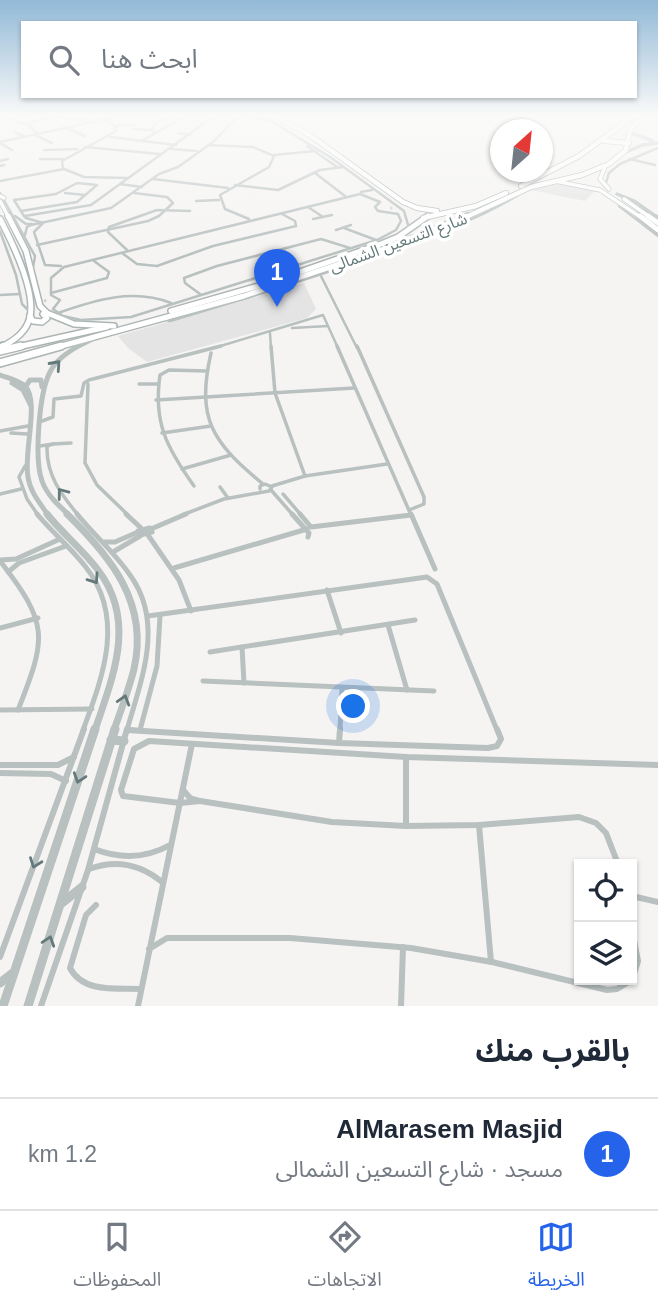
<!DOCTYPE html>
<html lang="ar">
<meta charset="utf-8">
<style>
:root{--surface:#fff;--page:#f2f2f3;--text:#1f2937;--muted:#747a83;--line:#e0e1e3;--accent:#2563eb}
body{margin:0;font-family:Arial,"Noto Sans Arabic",sans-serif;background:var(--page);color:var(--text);direction:rtl}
.controls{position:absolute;right:21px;bottom:21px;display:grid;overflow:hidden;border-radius:0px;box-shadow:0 2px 5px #0004}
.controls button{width:63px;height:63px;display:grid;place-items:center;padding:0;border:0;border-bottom:2px solid var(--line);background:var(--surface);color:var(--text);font:35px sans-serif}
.compass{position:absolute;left:490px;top:119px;width:63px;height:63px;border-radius:50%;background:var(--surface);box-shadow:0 2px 5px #0004;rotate:27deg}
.you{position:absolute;left:354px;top:707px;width:24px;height:24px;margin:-18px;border:5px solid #fff;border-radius:50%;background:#1a73e8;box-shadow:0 0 0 10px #1a73e833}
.badge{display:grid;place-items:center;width:46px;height:46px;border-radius:50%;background:var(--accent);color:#fff;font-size:23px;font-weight:700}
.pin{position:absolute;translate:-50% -58px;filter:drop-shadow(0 2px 4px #0008)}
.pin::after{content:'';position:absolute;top:37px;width:24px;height:21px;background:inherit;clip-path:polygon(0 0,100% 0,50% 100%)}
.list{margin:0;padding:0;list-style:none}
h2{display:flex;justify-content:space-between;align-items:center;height:91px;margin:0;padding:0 28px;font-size:30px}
h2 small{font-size:23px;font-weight:400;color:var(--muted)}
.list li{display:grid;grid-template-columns:46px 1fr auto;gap:21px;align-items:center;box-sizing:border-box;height:112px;padding:0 28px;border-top:2px solid var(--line)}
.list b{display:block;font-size:26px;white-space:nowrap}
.list p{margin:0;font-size:23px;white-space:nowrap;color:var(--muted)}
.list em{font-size:23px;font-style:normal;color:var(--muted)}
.icon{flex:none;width:38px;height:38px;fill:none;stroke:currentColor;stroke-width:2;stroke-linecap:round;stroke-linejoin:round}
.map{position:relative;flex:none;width:658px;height:1006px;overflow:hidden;direction:ltr}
.search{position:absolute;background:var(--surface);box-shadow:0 2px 5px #0004;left:21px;right:21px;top:21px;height:77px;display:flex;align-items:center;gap:18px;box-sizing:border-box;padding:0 24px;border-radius:0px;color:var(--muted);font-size:26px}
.sheet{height:203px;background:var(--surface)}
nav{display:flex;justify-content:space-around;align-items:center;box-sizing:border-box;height:98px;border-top:2px solid var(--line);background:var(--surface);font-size:19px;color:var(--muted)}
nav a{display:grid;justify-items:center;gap:4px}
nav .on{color:var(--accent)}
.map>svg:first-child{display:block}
</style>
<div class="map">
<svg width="658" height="1006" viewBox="0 0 658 1006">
<rect width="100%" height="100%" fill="#f5f4f2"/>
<g fill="#e3e4e3">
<path d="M562 183 585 185 597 189 585 201 531 190Z"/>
<path d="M304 283 316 309 307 318 147 362 128 348 118 336Z"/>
</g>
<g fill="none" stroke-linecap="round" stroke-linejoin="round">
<g stroke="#cacfce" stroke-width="2.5" stroke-dasharray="2.5 1" stroke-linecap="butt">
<path d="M390 208H393"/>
<path d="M44 301 47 300"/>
</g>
<defs>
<g id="secondary-far2">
<path d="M606 165 600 179 609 189"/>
<path d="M555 181 600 190 642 218"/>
<path d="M0 196 4 198"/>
<path d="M624 199 651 218"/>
<path d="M0 201 9 218"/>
</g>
<g id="secondary-far1">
<path d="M8 216 26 251 40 306 47 313 74 324 114 326"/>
<path d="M640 216 658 230"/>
<path d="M648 216 658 223"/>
<path d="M0 219C12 242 40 297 28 323 23 335 11 342 0 348"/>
<path d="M30 316 33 321 42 322 47 318 43 314"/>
</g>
<path id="secondary" d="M0 348 3 346"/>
<g id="primary-far2">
<path d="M275 116 311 136 403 202 417 208 437 211"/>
<path d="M605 141 629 143"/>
<path d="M521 186 579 156 634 116"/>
<path d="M423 218 476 206 506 193"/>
<path d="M464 218 531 187 582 175 609 164 626 150 630 129 644 116"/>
</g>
<g id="primary-far1">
<path d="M171 311 262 285 381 244 398 237 428 216"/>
<path d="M13 348 107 327"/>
<path d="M54 348 244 296 399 244 468 216"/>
</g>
<g id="primary">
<path d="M0 351 21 346"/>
<path d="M0 363 61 346"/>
</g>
</defs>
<use href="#secondary-far2" stroke="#adb6b6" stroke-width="5"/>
<use href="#secondary-far1" stroke="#adb6b6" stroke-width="8"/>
<use href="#secondary" stroke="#adb6b6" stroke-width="10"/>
<use href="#primary-far2" stroke="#adb4b4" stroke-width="6"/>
<use href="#primary-far1" stroke="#adb4b4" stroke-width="8"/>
<use href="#primary" stroke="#adb4b4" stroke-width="10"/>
<g stroke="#b8c0c0" stroke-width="2.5">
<path d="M1 116 24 124"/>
<path d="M52 116 91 121"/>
<path d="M248 116 267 121"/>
<path d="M263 116 330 157 404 211 409 228"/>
<path d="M27 123 52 117"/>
<path d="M28 124 37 133"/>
<path d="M115 126 136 124"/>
<path d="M66 128 85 136"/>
<path d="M133 129 150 130"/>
<path d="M14 132 24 136"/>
<path d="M154 132 150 130 158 121 176 116"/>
<path d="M178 133 190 135"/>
<path d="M35 135 52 143"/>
<path d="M110 137 176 145"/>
<path d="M143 140 186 116"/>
<path d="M0 142 120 116"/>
<path d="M0 143 12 150"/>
<path d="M208 145 253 147 274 156 269 167 220 195 225 209 249 219"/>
<path d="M307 146 337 167"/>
<path d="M85 147 160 154"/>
<path d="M171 149 197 151"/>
<path d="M44 150 77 149"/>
<path d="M274 155 315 151"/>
<path d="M40 159H63"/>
<path d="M630 159 655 165"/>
<path d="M0 161 8 159"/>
<path d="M0 166 4 165"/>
<path d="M63 169 62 161 116 131 115 126 104 120"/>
<path d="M315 173 345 196"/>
<path d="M153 179 228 188"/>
<path d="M0 181 64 169 84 177 127 178"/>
<path d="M120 184 142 187"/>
<path d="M235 185 278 190 320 170 343 167"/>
<path d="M605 186 609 173 620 164 658 148"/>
<path d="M361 192 372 190"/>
<path d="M0 193 35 256 32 273"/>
<path d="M65 193 85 195"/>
<path d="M360 194 380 202 375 207 378 211 398 214 401 221 396 230 377 240 131 317 81 320 63 316 53 309 60 300 51 295V278L64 267Z"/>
<path d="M196 201 219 200"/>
<path d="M619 202V206L658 236"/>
<path d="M308 207 323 217"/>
<path d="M21 211 77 202 97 185 77 183 56 194 14 200 24 216 26 218 43 223 34 232 45 265 61 266"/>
<path d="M15 216 26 224H32"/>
<path d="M25 216 91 205 214 116"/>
<path d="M313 219 332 215"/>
<path d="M344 228 376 240"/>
<path d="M336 230 351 225"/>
<path d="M0 231 16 275 22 304 31 313"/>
<path d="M25 235 27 227 31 225 111 208 159 174 178 167 213 142 235 119 246 116"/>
<path d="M37 245 148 221 159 216 173 203 167 197 134 193"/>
<path d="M127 250 108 232 109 227 157 210 190 211"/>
<path d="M122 253 137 264 157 266 213 246 296 226 295 221 282 214"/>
<path d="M321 276 357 348"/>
<path d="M51 293 107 278 109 272 94 261"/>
<path d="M200 294 185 283 184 278 217 266 321 239 350 248"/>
<path d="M0 295 20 294"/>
<path d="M58 313C95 300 133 288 171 303"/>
<path d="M162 319 170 321C244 299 317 277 389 251 436 234 485 217 526 190"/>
<path d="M292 328 328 326"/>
<path d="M270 333 271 348"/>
<path d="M214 348 323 315 338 348"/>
</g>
<g stroke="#b8c0c0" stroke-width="3.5">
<path d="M271 346 275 393 305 476"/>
<path d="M337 346 411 515"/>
<path d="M357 346 424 497V504L409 510"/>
<path d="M211 353C196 419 212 442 263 484"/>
<path d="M88 384 85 463 97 485 128 515"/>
<path d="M139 384H158"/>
<path d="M156 400 354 388"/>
<path d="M42 421 53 417 54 399 81 396 84 383 89 380 221 346"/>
<path d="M0 431 28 426"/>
<path d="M11 433 27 434"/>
<path d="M162 433 211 426"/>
<path d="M53 444 71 443"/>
<path d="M40 446 53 444 47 446"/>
<path d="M47 446C46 475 61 494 78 515"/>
<path d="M25 466 19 477 27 499 38 515"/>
<path d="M182 469 231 455"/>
<path d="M194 486C167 448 153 423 160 375L169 370 207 371"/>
<path d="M272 486 305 476 387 464"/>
<path d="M220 487 228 498"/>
<path d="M271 490 293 515"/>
<path d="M0 494 21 489"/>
<path d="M283 494 301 515"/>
<path d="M182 515 224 499 269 491 272 487 265 484 260 486V489"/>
<path d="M408 515H411"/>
</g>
<g stroke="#b8c0c0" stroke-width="5">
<path d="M37 514C52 532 70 547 85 566 126 617 103 676 83 730"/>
<path d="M77 514C94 535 115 553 130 575 165 623 141 680 127 730"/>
<path d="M126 514 141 528"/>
<path d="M292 514 309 533 308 537"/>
<path d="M300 514 311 527 411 515"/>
<path d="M411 514 435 569"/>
<path d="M150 528 152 532 140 535 138 531Z"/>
<path d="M151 529 186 514"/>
<path d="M148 535 179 580 191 611"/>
<path d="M105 542H115L138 532"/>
<path d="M113 552 140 536"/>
<path d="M0 560 16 559 60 539"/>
<path d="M0 561C49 624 47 637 18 710"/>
<path d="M174 568 307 529"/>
<path d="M8 572 19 563 66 546"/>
<path d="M327 590 341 633"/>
<path d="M148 616 427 577 437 584 497 730"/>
<path d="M388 625 407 690"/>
<path d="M0 628 38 618"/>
<path d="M242 647 244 683"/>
<path d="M210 652 415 620"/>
<path d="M203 681 434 691"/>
<path d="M0 710 92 709"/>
<path d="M127 730H134"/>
<path d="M140 730 157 666 160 616"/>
<path d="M340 730 342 688"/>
</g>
<g stroke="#b8c0c0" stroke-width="6">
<path d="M127 730 339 743 488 748 497 746 501 739 497 729"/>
<path d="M339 743 340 729"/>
<path d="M406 757V826"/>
<path d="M0 765H58L74 757"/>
<path d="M0 773 51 774 66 781"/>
<path d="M183 790 190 798 200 801 332 822 406 826 479 825 579 817 596 823 606 833 618 864"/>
<path d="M200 801 180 803 123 796 121 790 134 749 149 741 406 757 658 765"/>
<path d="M479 825 491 962"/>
<path d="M94 849C120 859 145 859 170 845"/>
<path d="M89 869C116 859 140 864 162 882"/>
<path d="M632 896 658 902"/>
<path d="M96 905 86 915 70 968C83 993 116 988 140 989"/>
<path d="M632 930 638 961 632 980"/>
<path d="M149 949 167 938H290L411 948 492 962 607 990 617 989 632 980"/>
<path d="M0 957 84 729"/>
<path d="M41 1006 88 870 127 729"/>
<path d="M138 1006 192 744"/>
<path d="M401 1006 403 947"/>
</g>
<g stroke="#b8c0c0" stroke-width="3.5">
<path d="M629 132 653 141"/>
<path d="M624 153 642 145 658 143"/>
<path d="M617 194 634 201 658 218"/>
</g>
<g stroke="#b8c0c0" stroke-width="4.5">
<path d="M655 216 658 218"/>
<path d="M75 348 93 339"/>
</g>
<g stroke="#b8c0c0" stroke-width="5">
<path d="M0 375C8 378 18 380 25 386 40 400 23 455 28 477 30 492 40 503 48 515"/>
<path d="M12 383 23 390 31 406"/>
<path d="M26 386 30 380H41L42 387"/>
<path d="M69 515C58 505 47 495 42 481 34 459 39 393 50 372 56 360 67 353 78 346"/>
</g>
<g stroke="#b8c0c0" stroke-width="7">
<path d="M47 514C63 534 83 550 98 570 137 621 113 676 95 730"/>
<path d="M67 514C111 557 149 603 134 669 129 689 121 710 114 730"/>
</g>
<g stroke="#b8c0c0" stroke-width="9">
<path d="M111 740 124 741"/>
<path d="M62 903 82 887"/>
<path d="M0 983 14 972"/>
<path d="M3 1006 95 729"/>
<path d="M28 1006 115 729"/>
</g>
<use href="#secondary-far2" stroke="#fff" stroke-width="3.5"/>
<use href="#secondary-far1" stroke="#fff" stroke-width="5"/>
<use href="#secondary" stroke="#fff" stroke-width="6"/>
<use href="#primary-far2" stroke="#fff" stroke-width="4.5"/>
<use href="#primary-far1" stroke="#fff" stroke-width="5"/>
<use href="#primary" stroke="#fff" stroke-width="7"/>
</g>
<defs><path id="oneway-chevron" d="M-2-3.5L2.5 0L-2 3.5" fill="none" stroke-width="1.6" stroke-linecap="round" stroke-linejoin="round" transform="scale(1.75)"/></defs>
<g stroke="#647a7a">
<use href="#oneway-chevron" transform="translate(56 365) rotate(-48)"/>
<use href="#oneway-chevron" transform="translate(62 493) rotate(-127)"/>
<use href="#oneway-chevron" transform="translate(94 579) rotate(55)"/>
<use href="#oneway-chevron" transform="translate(124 700) rotate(-73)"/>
<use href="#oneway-chevron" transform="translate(79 778) rotate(108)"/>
<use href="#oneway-chevron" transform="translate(35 863) rotate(110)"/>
<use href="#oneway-chevron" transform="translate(49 941) rotate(-72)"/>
</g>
<linearGradient id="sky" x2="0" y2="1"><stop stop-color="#92b9d7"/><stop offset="0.45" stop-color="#fafaf9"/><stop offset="1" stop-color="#fafaf9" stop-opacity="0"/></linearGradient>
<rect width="658" height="257" fill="url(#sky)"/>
<g text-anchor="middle" stroke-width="7" stroke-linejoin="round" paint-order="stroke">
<g font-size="16" fill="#647a7a" stroke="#fff">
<text transform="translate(398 242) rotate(-20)" y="6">شارع التسعين الشمالى</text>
</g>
</g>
</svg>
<div class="controls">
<button><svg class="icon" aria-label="locate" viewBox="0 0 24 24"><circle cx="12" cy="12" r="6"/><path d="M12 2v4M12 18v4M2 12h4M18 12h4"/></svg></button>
<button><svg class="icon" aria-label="layers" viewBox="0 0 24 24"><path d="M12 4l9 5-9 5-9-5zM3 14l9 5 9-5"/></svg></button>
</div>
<svg class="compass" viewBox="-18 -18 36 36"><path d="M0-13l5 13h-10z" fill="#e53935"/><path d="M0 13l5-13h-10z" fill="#747a83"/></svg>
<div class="you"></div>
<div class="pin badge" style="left:277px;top:307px">1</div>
<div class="search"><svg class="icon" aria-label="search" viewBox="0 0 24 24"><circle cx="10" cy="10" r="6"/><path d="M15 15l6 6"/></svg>ابحث هنا</div>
</div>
<section class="sheet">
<h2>بالقرب منك<small></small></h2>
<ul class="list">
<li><span class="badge">1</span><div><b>AlMarasem Masjid</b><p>مسجد · شارع التسعين الشمالى</p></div><em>1.2 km</em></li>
</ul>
</section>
<nav>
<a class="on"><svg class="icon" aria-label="map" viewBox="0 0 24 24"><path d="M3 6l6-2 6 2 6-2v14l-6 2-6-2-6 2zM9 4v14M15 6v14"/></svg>الخريطة</a>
<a><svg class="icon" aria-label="directions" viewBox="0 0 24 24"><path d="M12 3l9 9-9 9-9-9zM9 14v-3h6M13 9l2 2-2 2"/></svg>الاتجاهات</a>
<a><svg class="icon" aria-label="saved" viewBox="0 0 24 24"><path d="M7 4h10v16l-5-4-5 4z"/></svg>المحفوظات</a>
</nav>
